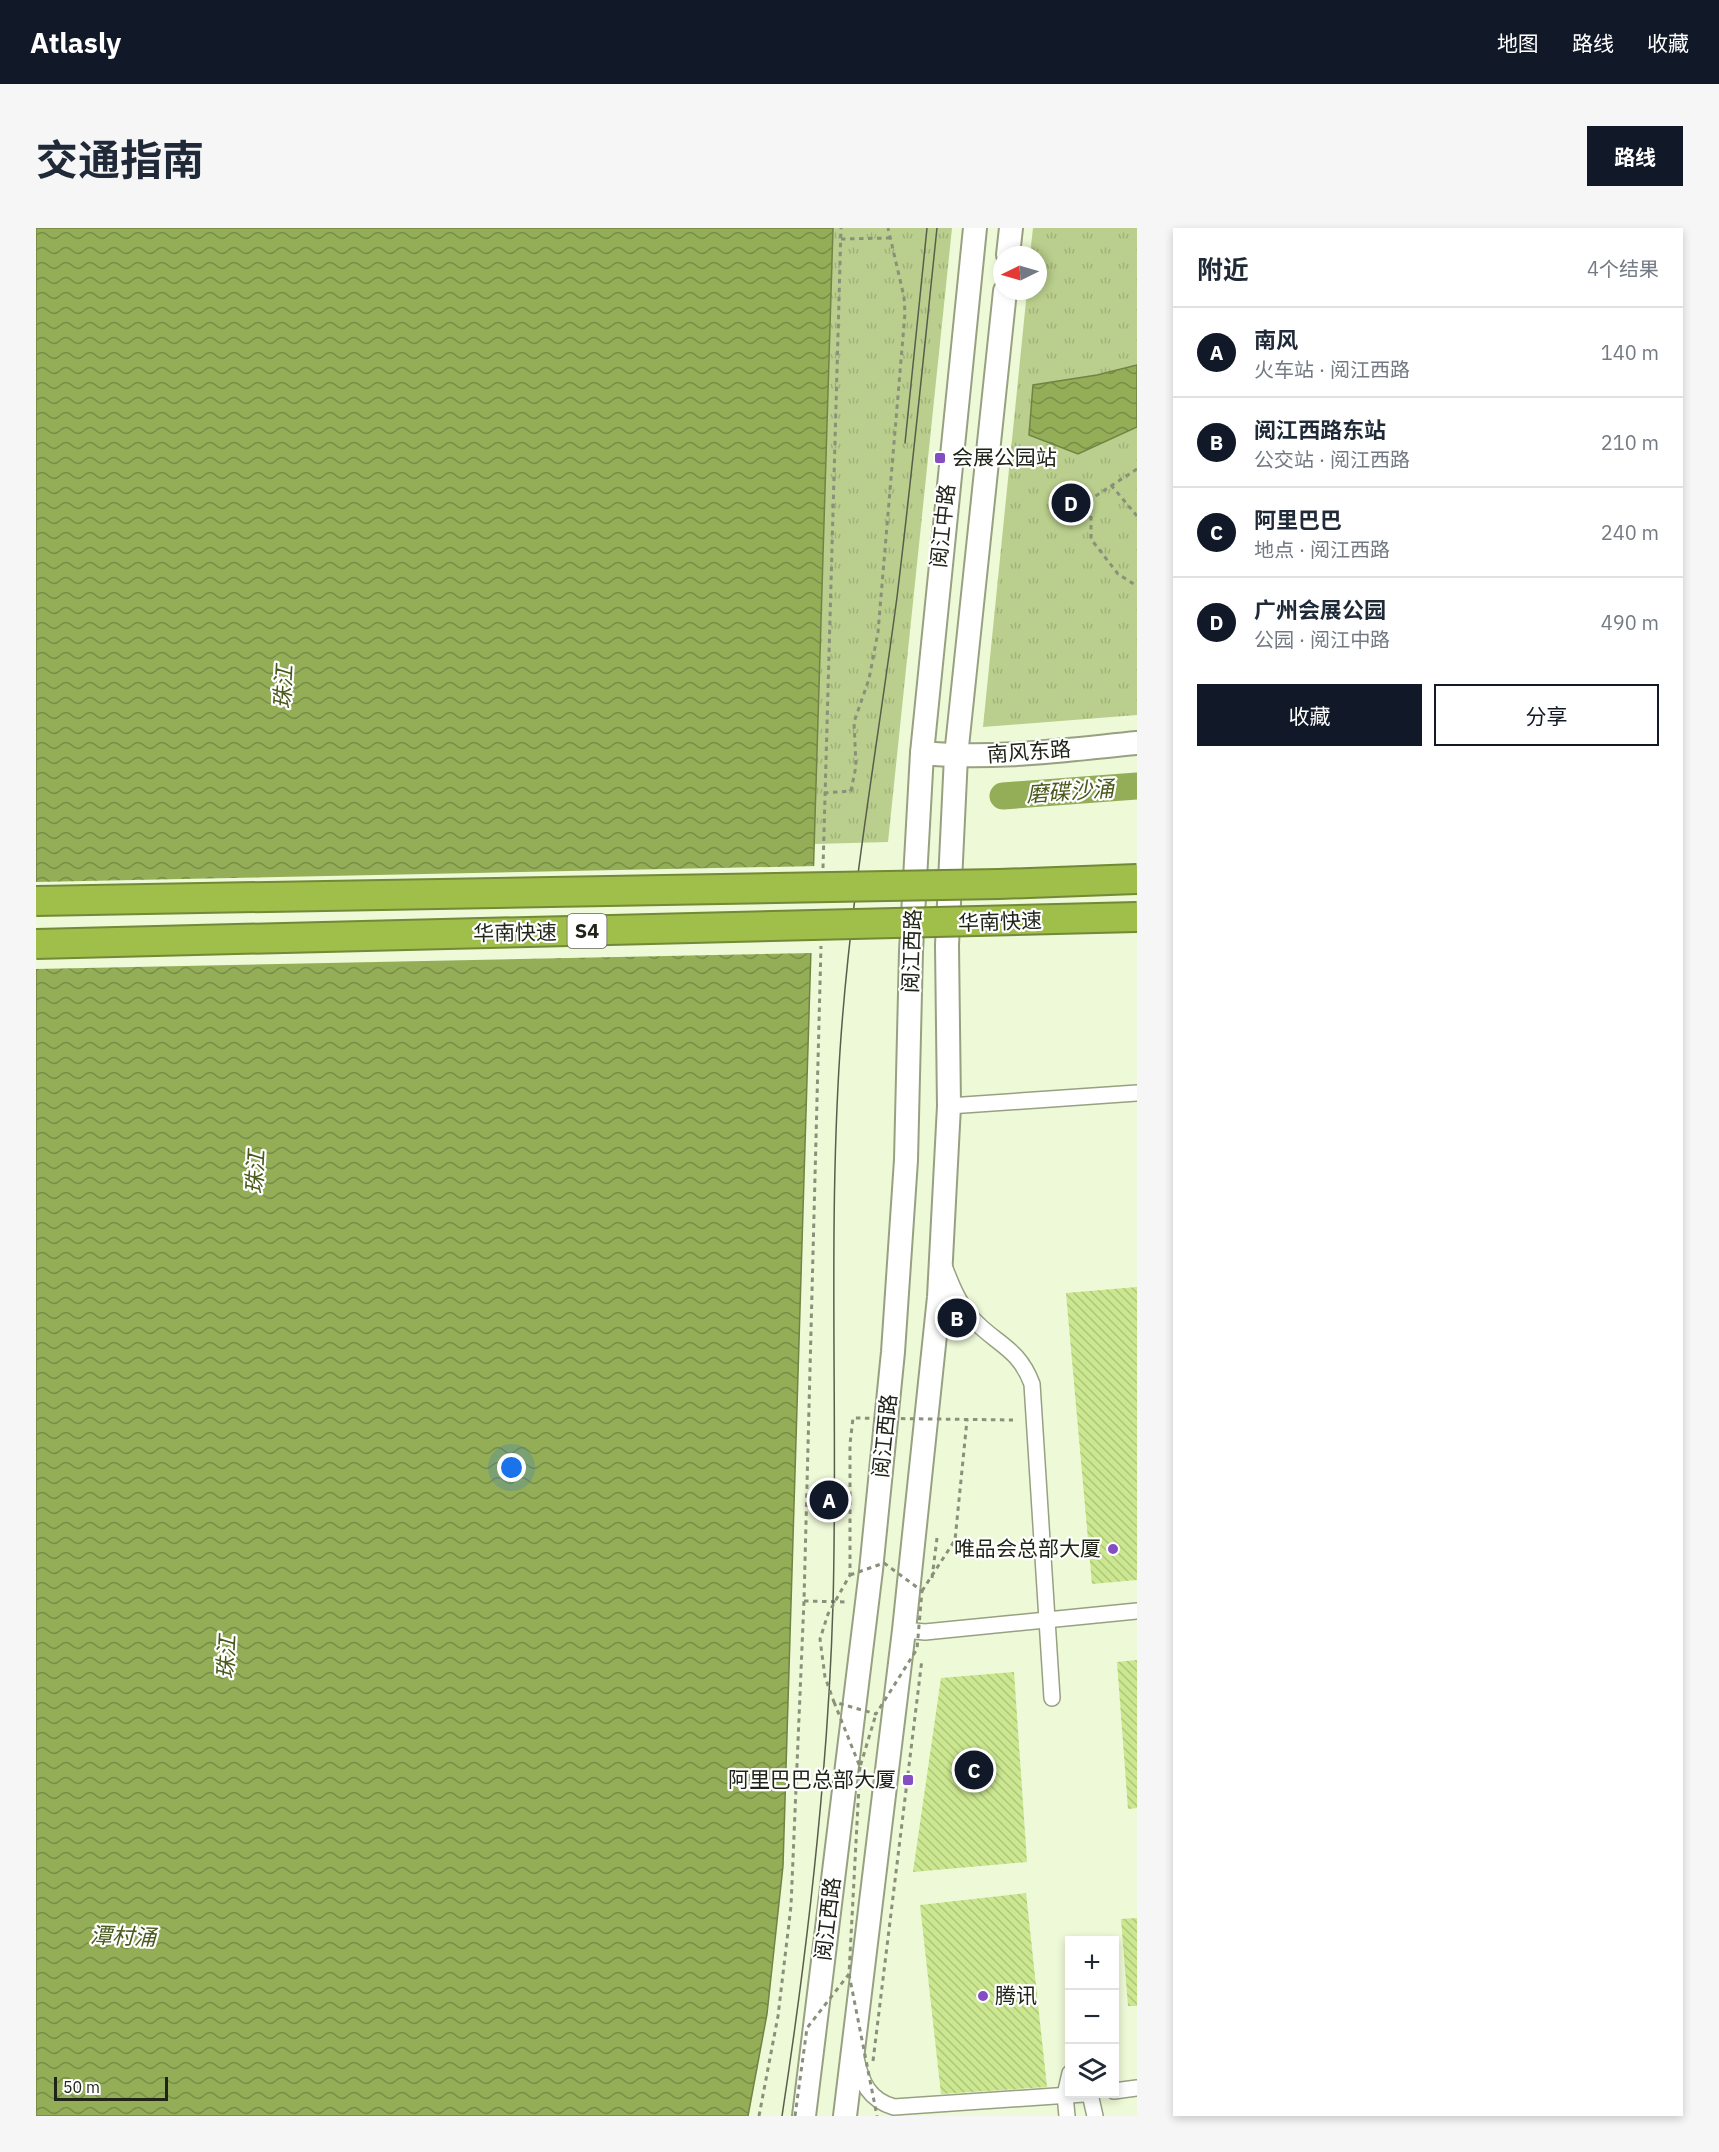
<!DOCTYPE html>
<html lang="zh">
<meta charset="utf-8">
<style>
:root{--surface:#fff;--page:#f6f6f7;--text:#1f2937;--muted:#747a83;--line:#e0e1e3;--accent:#111827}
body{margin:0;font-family:"IBM Plex Sans","Noto Sans SC",sans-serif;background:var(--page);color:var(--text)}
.controls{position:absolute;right:18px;bottom:18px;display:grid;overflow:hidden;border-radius:0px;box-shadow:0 3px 9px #0003}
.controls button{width:54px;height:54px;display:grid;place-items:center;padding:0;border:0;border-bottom:2px solid var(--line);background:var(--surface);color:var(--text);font:30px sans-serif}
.compass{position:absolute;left:957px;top:18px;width:54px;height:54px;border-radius:50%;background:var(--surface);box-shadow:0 3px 9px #0003;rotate:265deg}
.scale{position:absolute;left:18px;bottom:15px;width:114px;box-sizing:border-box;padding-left:6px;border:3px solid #202418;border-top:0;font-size:16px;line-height:21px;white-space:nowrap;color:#202418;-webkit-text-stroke:4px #fff;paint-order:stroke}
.you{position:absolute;left:476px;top:1240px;width:21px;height:21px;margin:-15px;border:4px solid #fff;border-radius:50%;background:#1a73e8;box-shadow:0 0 0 9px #1a73e833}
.badge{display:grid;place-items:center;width:39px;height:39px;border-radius:50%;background:var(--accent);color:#fff;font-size:20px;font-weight:700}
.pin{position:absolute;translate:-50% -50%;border:3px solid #fff;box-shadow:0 2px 6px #0006}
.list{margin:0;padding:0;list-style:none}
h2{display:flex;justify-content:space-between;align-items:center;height:78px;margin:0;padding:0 24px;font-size:26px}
h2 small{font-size:20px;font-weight:400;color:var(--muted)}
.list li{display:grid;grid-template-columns:39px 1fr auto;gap:18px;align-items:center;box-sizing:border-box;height:90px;padding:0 24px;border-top:2px solid var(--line)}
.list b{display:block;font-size:22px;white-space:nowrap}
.list p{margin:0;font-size:20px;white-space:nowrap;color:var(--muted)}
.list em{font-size:20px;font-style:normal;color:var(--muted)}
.actions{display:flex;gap:12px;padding:18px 24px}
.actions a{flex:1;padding:14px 0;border:2px solid var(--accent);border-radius:0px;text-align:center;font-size:21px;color:var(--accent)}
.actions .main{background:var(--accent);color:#fff}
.icon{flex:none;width:33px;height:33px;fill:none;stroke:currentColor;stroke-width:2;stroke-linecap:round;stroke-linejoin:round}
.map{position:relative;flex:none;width:1101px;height:1888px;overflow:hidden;border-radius:0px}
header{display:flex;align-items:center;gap:36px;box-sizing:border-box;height:84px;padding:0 30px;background:var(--accent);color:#fff}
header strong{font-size:28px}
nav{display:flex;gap:33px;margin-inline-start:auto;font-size:21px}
.intro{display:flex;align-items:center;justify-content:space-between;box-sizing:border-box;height:144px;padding:0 36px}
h1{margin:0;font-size:42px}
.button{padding:15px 27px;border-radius:0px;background:var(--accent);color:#fff;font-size:21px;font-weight:700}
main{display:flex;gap:36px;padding:0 36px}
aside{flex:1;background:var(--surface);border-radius:0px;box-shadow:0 3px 9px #0003}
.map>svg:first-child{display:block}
</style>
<header>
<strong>Atlasly</strong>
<nav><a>地图</a><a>路线</a><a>收藏</a></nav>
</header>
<div class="intro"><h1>交通指南</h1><a class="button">路线</a></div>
<main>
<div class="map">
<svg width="1101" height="1888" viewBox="0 0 1101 1888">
<defs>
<pattern id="park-tufts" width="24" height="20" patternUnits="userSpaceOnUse" patternTransform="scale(1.5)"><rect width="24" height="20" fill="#bacf8d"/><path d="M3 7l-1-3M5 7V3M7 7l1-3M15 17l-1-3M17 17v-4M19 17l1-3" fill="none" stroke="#a0b279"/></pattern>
<pattern id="water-waves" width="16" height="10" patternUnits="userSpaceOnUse" patternTransform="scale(1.5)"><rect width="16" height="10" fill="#94ad57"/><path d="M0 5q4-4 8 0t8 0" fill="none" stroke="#788d47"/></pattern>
<pattern id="building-back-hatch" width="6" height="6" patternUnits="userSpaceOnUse" patternTransform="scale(1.5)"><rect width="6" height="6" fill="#cbe78f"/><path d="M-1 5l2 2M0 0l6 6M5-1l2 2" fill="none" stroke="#aec67b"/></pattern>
</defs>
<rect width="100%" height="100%" fill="#eef9d8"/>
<g fill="url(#park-tufts)">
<path d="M797 0H916L852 614 778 616Z"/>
<path d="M997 0H1101V487L947 499 991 63H1002V27H994Z"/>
</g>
<g fill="url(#water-waves)" stroke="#718444" stroke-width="1.5">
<path d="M0 0H797L747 1638 731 1786 712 1888H0Z"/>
<path d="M1101 137V199L1042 226 993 207 997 157 1061 147Z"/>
</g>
<path fill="#eef9d8" d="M781 638 778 725 0 741V654Z"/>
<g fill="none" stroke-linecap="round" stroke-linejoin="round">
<path stroke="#94ad57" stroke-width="27" d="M967 568 1101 558"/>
</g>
<g fill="url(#building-back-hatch)">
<path d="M1101 1059V1352L1056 1356 1030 1065Z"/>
<path d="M1101 1432V1580L1092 1581 1081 1434Z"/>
<path d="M978 1444 991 1634 877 1644 905 1450Z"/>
<path d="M990 1665 1011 1859 905 1866 884 1677Z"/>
<path d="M1101 1690V1778H1092L1085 1691Z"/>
</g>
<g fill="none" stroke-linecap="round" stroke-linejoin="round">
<defs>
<g id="street">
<path d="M913 878 1101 865"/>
<path d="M908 1038C915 1056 922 1074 934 1088 958 1116 982 1118 996 1156L1016 1470"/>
<path d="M868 1402 889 1404 1101 1383"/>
<path d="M820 1830C825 1854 833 1872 858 1879L1048 1866"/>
<path d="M1078 1863 1101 1860"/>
<path d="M1054 1866 1059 1888"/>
<path d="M1031 1888 1029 1867 1034 1845"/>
</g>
<g id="secondary">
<path d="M972 27 975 0"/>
<path d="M886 525C958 532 1029 522 1101 515"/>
<path d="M768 1888 835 1342 857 1124 870 932 875 723 886 525 939 0"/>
<path d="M809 1888 868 1402 903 1069 913 878 911 717 920 528 969 63"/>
</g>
</defs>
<use href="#street" stroke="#97a182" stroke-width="18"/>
<use href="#secondary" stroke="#97a182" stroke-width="26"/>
<g stroke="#8a917b" stroke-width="3" stroke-dasharray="4.5 4.5" stroke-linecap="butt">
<path d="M805 11 853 10"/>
<path d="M1101 241 1055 271V311L1082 346 1101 358"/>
<path d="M1075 257 1101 288"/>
<path d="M788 565 815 563 820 538 818 494 833 451 842 404 869 85 868 69 852 0"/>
<path d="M787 640 805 0"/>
<path d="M896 1350 901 1310"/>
<path d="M768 1373 813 1374"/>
<path d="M837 1833 886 1431"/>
<path d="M723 1888 742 1788 755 1678 768 1372 785 718"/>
</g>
<use href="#street" stroke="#fff" stroke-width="15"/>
<use href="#secondary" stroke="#fff" stroke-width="22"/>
<g stroke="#585e4c" stroke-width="1.5">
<path d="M869 215 891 0"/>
<path d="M746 1888C772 1718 792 1548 797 1376 802 1192 792 1007 804 823 814 671 841 521 861 369 876 247 888 123 901 0"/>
</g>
<defs>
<g id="highway-bridge">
<path d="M0 673 963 656 1101 651"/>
<path d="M0 716 1101 689"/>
</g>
</defs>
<use href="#highway-bridge" stroke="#738838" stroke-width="32" stroke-linecap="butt"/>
<g stroke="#8a917b" stroke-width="3" stroke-dasharray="4.5 4.5" stroke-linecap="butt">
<path d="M814 1347 848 1335 886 1363 881 1421 840 1486 798 1474 789 1449 784 1411 792 1386 814 1347V1216L817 1190 977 1192"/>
<path d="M886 1363 919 1312 931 1192"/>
<path d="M798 1474 824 1539 840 1486"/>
<path d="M813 1746 841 1888"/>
<path d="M759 1888 771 1800 813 1746 824 1539"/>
</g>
<use href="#highway-bridge" stroke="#9fbe4a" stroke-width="28"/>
</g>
<g fill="#854dc4" stroke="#fff" stroke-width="2">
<rect x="898" y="224" width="12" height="12" rx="3"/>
<circle cx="1077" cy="1321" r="6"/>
<rect x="866" y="1546" width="12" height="12" rx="3"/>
<circle cx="947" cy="1768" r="6"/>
</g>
<g text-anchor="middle" stroke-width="4.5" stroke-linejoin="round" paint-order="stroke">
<rect fill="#fff" stroke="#63665d" stroke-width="1.5" x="531.5" y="686" width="39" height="34" rx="4.5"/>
<g font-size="20" font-weight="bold" fill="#202418">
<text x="551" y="710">S4</text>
</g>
<g font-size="21" fill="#202418" stroke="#fff" text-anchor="start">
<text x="916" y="237">会展公园站</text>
<text x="1065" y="1328" text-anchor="end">唯品会总部大厦</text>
<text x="860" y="1559" text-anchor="end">阿里巴巴总部大厦</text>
<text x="959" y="1775">腾讯</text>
</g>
<g font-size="21" fill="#202418" stroke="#fff">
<text transform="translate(907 298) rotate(-84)" y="7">阅江中路</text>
<text transform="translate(993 524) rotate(-4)" y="7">南风东路</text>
<text transform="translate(964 694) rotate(-2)" y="7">华南快速</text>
<text transform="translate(479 705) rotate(-1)" y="7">华南快速</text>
<text transform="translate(876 723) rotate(-88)" y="7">阅江西路</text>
<text transform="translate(849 1208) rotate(-84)" y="7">阅江西路</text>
<text transform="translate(792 1691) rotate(-83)" y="7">阅江西路</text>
</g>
<g font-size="22" font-style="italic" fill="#495a1c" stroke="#fff">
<text transform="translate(247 459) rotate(-87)" y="8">珠江</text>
<text transform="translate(1034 563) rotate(-4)" y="8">磨碟沙涌</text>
<text transform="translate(219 944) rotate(-87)" y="8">珠江</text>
<text transform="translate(190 1429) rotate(-87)" y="8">珠江</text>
<text transform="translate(87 1708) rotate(2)" y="8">潭村涌</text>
</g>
</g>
</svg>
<div class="controls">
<button>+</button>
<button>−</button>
<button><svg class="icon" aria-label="layers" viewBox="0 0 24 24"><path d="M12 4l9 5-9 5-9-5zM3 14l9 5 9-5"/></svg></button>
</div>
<svg class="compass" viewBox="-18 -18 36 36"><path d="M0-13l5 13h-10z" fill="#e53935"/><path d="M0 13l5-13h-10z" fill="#747a83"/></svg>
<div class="scale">50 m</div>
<div class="you"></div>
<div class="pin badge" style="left:793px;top:1272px">A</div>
<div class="pin badge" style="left:921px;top:1090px">B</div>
<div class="pin badge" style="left:938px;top:1542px">C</div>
<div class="pin badge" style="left:1035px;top:275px">D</div>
</div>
<aside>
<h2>附近<small>4个结果</small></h2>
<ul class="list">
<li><span class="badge">A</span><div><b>南风</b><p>火车站 · 阅江西路</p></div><em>140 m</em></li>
<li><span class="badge">B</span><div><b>阅江西路东站</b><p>公交站 · 阅江西路</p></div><em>210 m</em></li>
<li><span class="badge">C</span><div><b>阿里巴巴</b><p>地点 · 阅江西路</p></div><em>240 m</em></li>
<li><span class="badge">D</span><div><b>广州会展公园</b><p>公园 · 阅江中路</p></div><em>490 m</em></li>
</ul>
<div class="actions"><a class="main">收藏</a><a>分享</a></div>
</aside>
</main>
